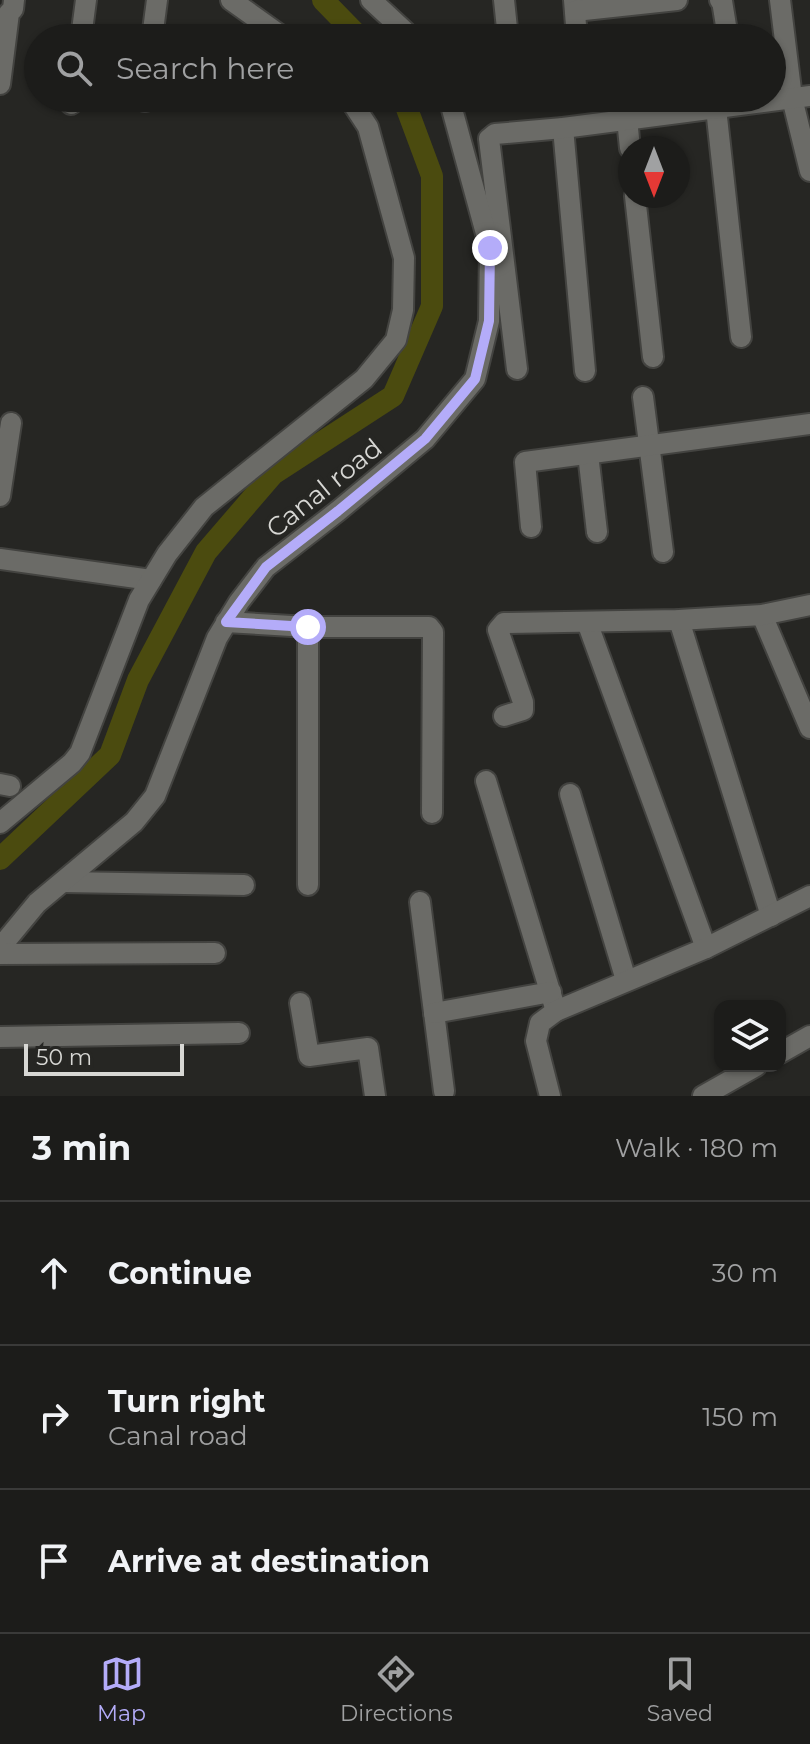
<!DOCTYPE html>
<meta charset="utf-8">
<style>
:root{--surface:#1c1c1a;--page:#252523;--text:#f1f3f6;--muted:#a0a1a2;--line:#3a3a39;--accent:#b4acf9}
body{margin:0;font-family:Montserrat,sans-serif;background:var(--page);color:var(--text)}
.controls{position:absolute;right:24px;bottom:24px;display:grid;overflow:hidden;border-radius:16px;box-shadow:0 2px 6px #0004}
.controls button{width:72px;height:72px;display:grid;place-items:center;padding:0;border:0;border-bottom:2px solid var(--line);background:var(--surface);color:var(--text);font:40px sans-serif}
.compass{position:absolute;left:618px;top:136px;width:72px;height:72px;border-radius:50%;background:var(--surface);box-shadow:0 2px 6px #0004;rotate:180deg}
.scale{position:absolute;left:24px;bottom:20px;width:160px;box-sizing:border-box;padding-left:8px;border:4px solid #d7d7d4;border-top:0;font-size:22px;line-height:28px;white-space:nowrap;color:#d7d7d4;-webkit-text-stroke:6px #262623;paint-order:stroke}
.stop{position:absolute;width:24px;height:24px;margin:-18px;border:6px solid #b4acf9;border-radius:50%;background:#fff}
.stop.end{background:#b4acf9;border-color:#fff;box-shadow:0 2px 8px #0008}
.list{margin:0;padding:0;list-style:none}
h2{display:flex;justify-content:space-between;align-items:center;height:104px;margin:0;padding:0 32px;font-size:34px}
h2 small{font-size:26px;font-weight:400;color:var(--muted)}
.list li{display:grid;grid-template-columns:52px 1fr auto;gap:24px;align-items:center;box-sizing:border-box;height:144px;padding:0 32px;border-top:2px solid var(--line)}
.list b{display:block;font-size:30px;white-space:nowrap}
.list p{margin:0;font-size:26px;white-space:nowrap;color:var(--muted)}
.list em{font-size:26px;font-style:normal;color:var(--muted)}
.icon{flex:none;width:44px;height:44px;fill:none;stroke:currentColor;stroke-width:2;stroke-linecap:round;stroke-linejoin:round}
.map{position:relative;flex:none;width:810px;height:1096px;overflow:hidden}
.search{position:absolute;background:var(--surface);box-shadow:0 2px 6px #0004;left:24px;right:24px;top:24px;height:88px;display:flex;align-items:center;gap:20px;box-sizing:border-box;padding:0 28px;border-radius:44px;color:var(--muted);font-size:30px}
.sheet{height:536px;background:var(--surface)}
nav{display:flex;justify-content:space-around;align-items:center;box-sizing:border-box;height:112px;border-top:2px solid var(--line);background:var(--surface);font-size:22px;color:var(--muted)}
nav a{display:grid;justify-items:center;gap:4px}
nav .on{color:var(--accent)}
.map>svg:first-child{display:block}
</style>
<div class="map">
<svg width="810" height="1096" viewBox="0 0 810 1096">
<rect width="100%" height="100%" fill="#262623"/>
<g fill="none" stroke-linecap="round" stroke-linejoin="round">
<g stroke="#4b4b0f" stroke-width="22">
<path d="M323 0 360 38"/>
<path d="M0 859 110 755 138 680 206 552 273 474 393 396 432 306V176L403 98"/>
</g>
<defs>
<g id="minor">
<path d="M231 0 284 38"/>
<path d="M371 0 412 38"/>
<path d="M504 0 508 38"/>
<path d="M574 0 577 38"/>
<path d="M720 0 722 1 728 38"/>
<path d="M780 0 792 98 810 171"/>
<path d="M575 11 677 0"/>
<path d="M81 38 86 0"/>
<path d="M152 38 157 0"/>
<path d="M0 84 9 13 13 9 14 0"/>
<path d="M145 101V98"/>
<path d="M71 104 72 98"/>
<path d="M716 108 741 337"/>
<path d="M627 119 630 148"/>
<path d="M563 128 585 371"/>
<path d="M635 196 653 357"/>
<path d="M517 369 489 139 495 134 563 128 810 96"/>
<path d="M643 397 663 552"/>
<path d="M588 454 597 532"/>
<path d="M0 496 11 423"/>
<path d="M531 527 525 462 810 424"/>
<path d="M0 559 151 580"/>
<path d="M762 615 810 728"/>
<path d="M679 620 771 916"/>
<path d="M226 622 308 627"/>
<path d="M587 622 706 948"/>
<path d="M504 716 523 710V702L498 630 504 623 679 620 762 615 810 605"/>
<path d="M486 781 556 1011"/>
<path d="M0 784 10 786"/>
<path d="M570 794 626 980"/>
<path d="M0 823 72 763 80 753 139 600 167 554 204 507 364 379 396 340 403 310 404 258 368 127 349 98"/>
<path d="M63 882 244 885"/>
<path d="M308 885V627H429L433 632 432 813"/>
<path d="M420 902 444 1091"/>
<path d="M0 951 4 943 37 903 134 822 155 796 217 638 239 602 266 567 338 511 425 439 475 379 489 321 490 248 449 98"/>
<path d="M0 954 215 953"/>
<path d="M300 1003 309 1056 368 1048 375 1096"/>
<path d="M434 1013 551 992"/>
<path d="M0 1037 239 1033"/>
<path d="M780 1053 810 1036"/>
<path d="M550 1096 536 1041 540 1023 556 1011 706 948 810 896"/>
<path d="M703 1096 756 1066"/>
</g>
</defs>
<use href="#minor" stroke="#434340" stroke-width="24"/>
<use href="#minor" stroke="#6b6b67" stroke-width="20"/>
</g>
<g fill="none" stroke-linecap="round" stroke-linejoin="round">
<path stroke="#b4acf9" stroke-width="10" d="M308 627 226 622 266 567 338 511 425 439 475 379 489 321 490 248"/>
</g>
<g text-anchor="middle" stroke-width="8" stroke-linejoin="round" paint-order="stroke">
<g font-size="26" fill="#d7d7d4" stroke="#262623">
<text transform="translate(324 488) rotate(-39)" y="9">Canal road</text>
</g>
</g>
</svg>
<div class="controls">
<button><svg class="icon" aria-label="layers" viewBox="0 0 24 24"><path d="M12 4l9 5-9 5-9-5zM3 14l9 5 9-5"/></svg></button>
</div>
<svg class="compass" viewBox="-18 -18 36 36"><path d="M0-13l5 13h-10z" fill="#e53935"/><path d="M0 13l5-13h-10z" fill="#a0a1a2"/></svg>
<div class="scale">50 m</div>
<div class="stop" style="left:308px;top:627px"></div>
<div class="stop end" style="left:490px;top:248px"></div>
<div class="search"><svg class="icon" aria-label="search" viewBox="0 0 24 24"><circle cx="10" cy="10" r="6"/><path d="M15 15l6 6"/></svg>Search here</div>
</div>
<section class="sheet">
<h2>3 min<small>Walk · 180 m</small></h2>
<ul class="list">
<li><svg class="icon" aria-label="ahead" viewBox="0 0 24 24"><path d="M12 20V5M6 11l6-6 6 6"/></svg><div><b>Continue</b></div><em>30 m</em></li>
<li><svg class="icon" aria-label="right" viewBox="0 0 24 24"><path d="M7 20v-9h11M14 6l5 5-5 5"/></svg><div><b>Turn right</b><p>Canal road</p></div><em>150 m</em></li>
<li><svg class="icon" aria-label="arrive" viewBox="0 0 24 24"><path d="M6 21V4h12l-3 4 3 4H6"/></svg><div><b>Arrive at destination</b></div></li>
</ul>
</section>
<nav>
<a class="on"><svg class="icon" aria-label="map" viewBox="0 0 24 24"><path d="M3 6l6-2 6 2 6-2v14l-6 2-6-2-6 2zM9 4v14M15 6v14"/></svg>Map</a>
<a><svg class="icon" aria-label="directions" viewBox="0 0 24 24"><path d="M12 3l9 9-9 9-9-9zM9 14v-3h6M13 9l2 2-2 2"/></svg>Directions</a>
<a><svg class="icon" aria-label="saved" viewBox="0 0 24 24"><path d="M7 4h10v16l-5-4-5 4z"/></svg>Saved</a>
</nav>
